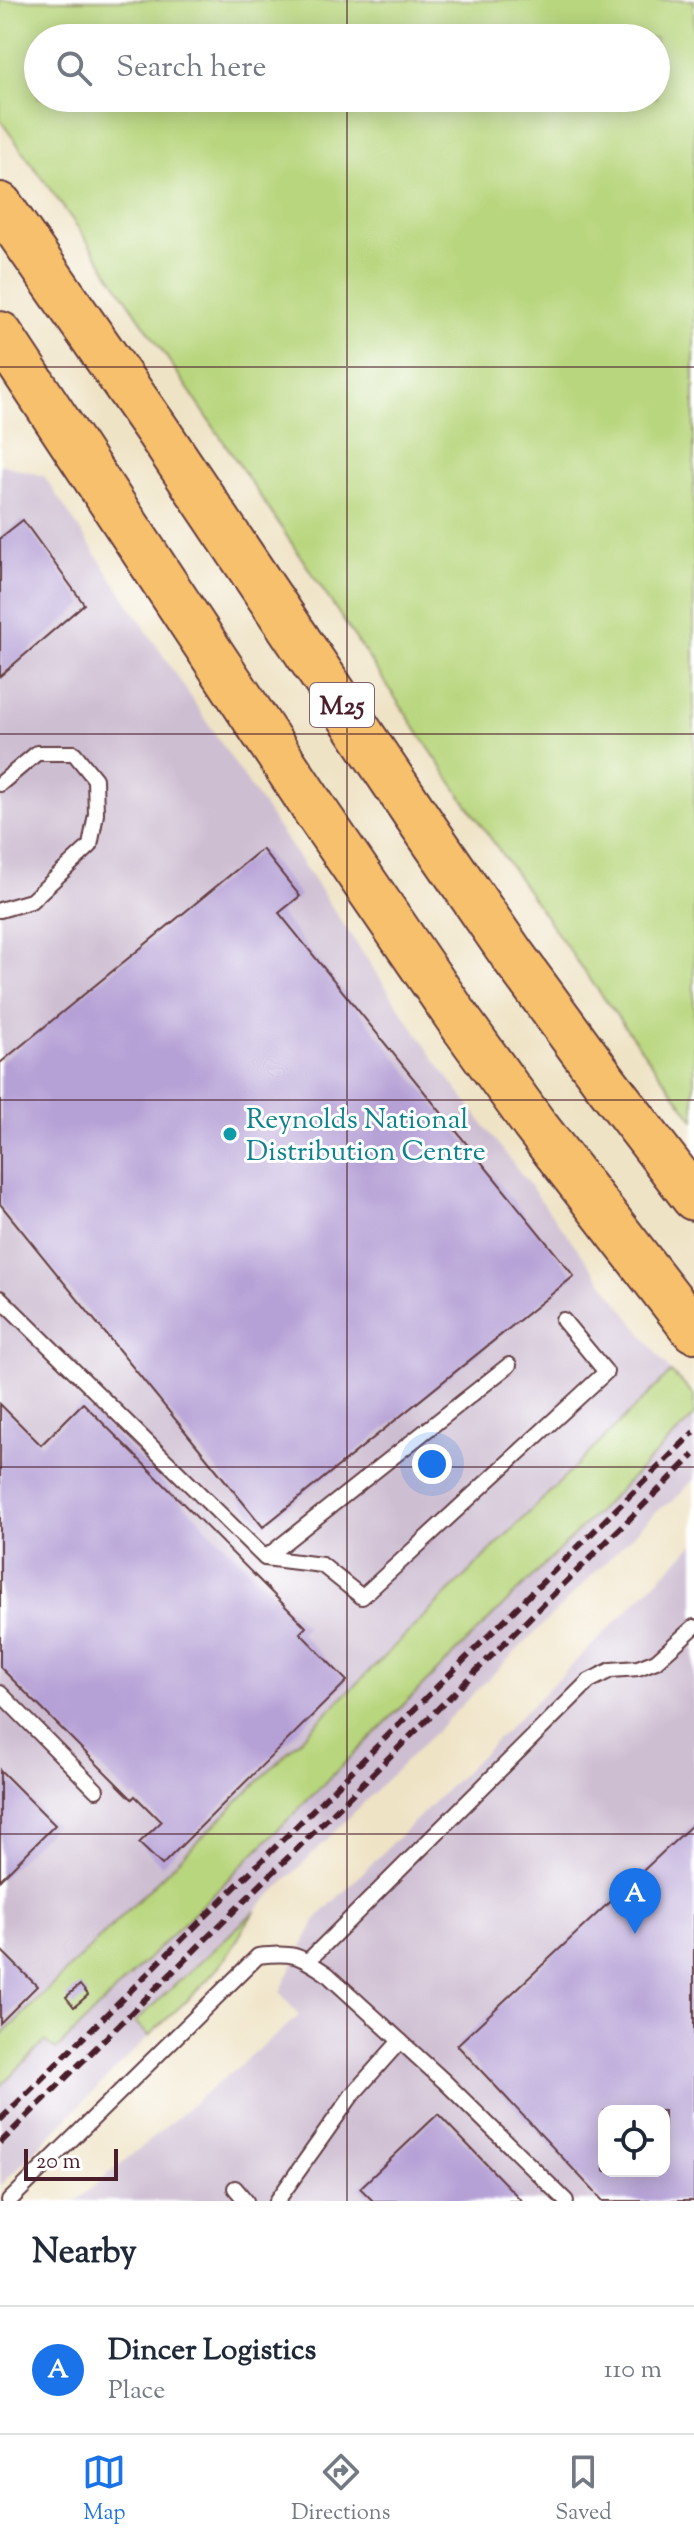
<!DOCTYPE html>
<style>
:root{--surface:#fff;--page:#f6f6f7;--text:#1f2937;--muted:#747a83;--line:#e0e1e3;--accent:#1a73e8}
body{margin:0;font-family:"Sorts Mill Goudy",serif;background:var(--page);color:var(--text)}
.controls{position:absolute;right:24px;bottom:24px;display:grid;overflow:hidden;border-radius:16px;box-shadow:0 4px 20px #0003}
.controls button{width:72px;height:72px;display:grid;place-items:center;padding:0;border:0;border-bottom:2px solid var(--line);background:var(--surface);color:var(--text);font:40px sans-serif}
.scale{position:absolute;left:24px;bottom:20px;width:94px;box-sizing:border-box;padding-left:8px;border:4px solid #4a1f2b;border-top:0;font-size:22px;line-height:28px;white-space:nowrap;color:#4a1f2b;-webkit-text-stroke:6px #fff;paint-order:stroke}
.you{position:absolute;left:432px;top:1464px;width:28px;height:28px;margin:-20px;border:6px solid #fff;border-radius:50%;background:#1a73e8;box-shadow:0 0 0 12px #1a73e833}
.badge{display:grid;place-items:center;width:52px;height:52px;border-radius:50%;background:var(--accent);color:#fff;font-size:26px;font-weight:700}
.pin{position:absolute;translate:-50% -66px;filter:drop-shadow(0 2px 4px #0008)}
.pin::after{content:'';position:absolute;top:42px;width:28px;height:24px;background:inherit;clip-path:polygon(0 0,100% 0,50% 100%)}
.list{margin:0;padding:0;list-style:none}
h2{display:flex;justify-content:space-between;align-items:center;height:104px;margin:0;padding:0 32px;font-size:34px}
h2 small{font-size:26px;font-weight:400;color:var(--muted)}
.list li{display:grid;grid-template-columns:52px 1fr auto;gap:24px;align-items:center;box-sizing:border-box;height:128px;padding:0 32px;border-top:2px solid var(--line)}
.list b{display:block;font-size:30px;white-space:nowrap}
.list p{margin:0;font-size:26px;white-space:nowrap;color:var(--muted)}
.list em{font-size:26px;font-style:normal;color:var(--muted)}
.icon{flex:none;width:44px;height:44px;fill:none;stroke:currentColor;stroke-width:2;stroke-linecap:round;stroke-linejoin:round}
.map{position:relative;flex:none;width:694px;height:2201px;overflow:hidden}
.search{position:absolute;background:var(--surface);box-shadow:0 4px 20px #0003;left:24px;right:24px;top:24px;height:88px;display:flex;align-items:center;gap:20px;box-sizing:border-box;padding:0 28px;border-radius:44px;color:var(--muted);font-size:30px}
.sheet{height:232px;background:var(--surface)}
nav{display:flex;justify-content:space-around;align-items:center;box-sizing:border-box;height:112px;border-top:2px solid var(--line);background:var(--surface);font-size:22px;color:var(--muted)}
nav a{display:grid;justify-items:center;gap:4px}
nav .on{color:var(--accent)}
.map>svg:first-child{display:block}
</style>
<div class="map">
<svg width="694" height="2201" viewBox="0 0 694 2201">
<rect width="100%" height="100%" fill="#fff"/>
<filter id="ink" filterUnits="userSpaceOnUse"><feTurbulence type="fractalNoise" baseFrequency=".0125" numOctaves="2"/><feDisplacementMap in="SourceGraphic" scale="16" xChannelSelector="R" yChannelSelector="G"/><feConvolveMatrix kernelMatrix="1 2 1 2 8 2 1 2 1" color-interpolation-filters="sRGB"/></filter>
<filter id="wash" filterUnits="userSpaceOnUse"><feTurbulence type="fractalNoise" baseFrequency=".006" numOctaves="4" result="noise"/><feDisplacementMap in="SourceGraphic" scale="32" xChannelSelector="R" yChannelSelector="G"/><feGaussianBlur stdDeviation="1.8" result="paint"/><feColorMatrix in="noise" values="0 0 0 0 0 0 0 0 0 0 0 0 0 0 0 0 0 1.4 0 .05"/><feComposite in="paint" operator="in"/></filter>
<g filter="url(#wash)">
<rect width="100%" height="100%" fill="#efe3c5"/>
<g fill="#cebed2" fill-rule="evenodd">
<path d="M0 464 44 476 249 785 440 1067 671 1372 0 2037Z"/>
<path d="M694 1416V1479L673 1501 660 1508 256 1910 136 2022 149 2036 0 2186V2086L46 2040 57 2050Z"/>
<path d="M694 1544V2201H76L299 2016 280 1992 316 1919ZM604 2111H664V2171H604Z"/>
</g>
<g fill="#b8d67d" stroke="#817a54" stroke-width="2" fill-rule="evenodd">
<path d="M0 0H694V1120L583 970 459 793 195 399 79 229 0 120ZM38 38H656V98H38Z"/>
<path d="M671 1372 694 1395V1416L56 2050 46 2041 0 2086V2037Z"/>
<path d="M256 1910C245 1923 239 1939 229 1953 208 1984 175 2010 149 2036L135 2022Z"/>
</g>
<g id="blocks">
<g fill="#b6a1d6" fill-rule="evenodd">
<path d="M23 520 84 604 0 676V538Z"/>
<path d="M262 849 300 896 279 913 574 1276 263 1527 0 1204V1063Z"/>
<path d="M83 1403 306 1627 300 1633 347 1681 162 1865 139 1843 161 1822 135 1796 132 1799 0 1667V1404L41 1445Z"/>
<path d="M0 1770 55 1825 0 1880Z"/>
<path d="M694 1823V2201H603L457 2045ZM604 2111H664V2171H604Z"/>
<path d="M0 1949 37 1986 0 2023Z"/>
<path d="M80 1985 88 1995 74 2007 66 1997Z"/>
<path d="M438 2114 489 2167 522 2201H373L360 2188Z"/>
</g>
</g>
</g>
<g filter="url(#ink)">
<use href="#blocks" fill-opacity="0" stroke="#633c42" stroke-width="2"/>
<g fill="none" stroke-linecap="round" stroke-linejoin="round">
<defs>
<g id="service">
<path d="M0 784 37 753H74L95 779 96 814 90 846 31 901 0 910"/>
<path d="M0 1298 265 1558 322 1565 362 1597 606 1372 563 1320"/>
<path d="M265 1558 509 1365"/>
<path d="M0 1693 96 1790"/>
<path d="M308 1961 589 1681 611 1670 638 1668 656 1661 694 1627"/>
<path d="M235 2188 246 2201"/>
<path d="M9 2201 258 1956C292 1952 298 1954 327 1974L444 2081 566 2201"/>
<path d="M277 2201 352 2095 400 2041"/>
</g>
<g id="motorway">
<path d="M0 205 155 427 422 824 513 956 606 1083 694 1198"/>
<path d="M0 334 319 816 461 1023 534 1124 694 1330"/>
</g>
</defs>
<use href="#service" stroke="#633c42" stroke-width="18"/>
<use href="#motorway" stroke="#633c42" stroke-width="48"/>
<use href="#service" stroke="#fff" stroke-width="14"/>
<use href="#motorway" stroke="#f7c06c" stroke-width="44"/>
<g stroke="#4a1f2b" stroke-width="6" stroke-dasharray="12 6" stroke-linecap="butt">
<path d="M0 2120 694 1432"/>
<path d="M0 2143 694 1455"/>
</g>
</g>
</g>
<path fill="none" stroke="#4a1f2b" stroke-width="2" stroke-opacity="0.55" d="M347 0V38M347 98V2201M0 367H694M0 734H694M0 1100H694M0 1467H694M0 1834H694"/>
<circle fill="#0f9aa8" stroke="#fff" stroke-width="3" cx="230" cy="1134" r="8"/>
<g text-anchor="middle" stroke-width="6" stroke-linejoin="round" paint-order="stroke">
<rect fill="#fff" stroke="#80626b" stroke-width="2" x="310" y="683" width="64" height="44" rx="6"/>
<g font-size="26" font-weight="bold" fill="#4a1f2b">
<text x="342" y="714">M25</text>
</g>
<g font-size="28" fill="#0d838f" stroke="#fff" text-anchor="start">
<text x="246" y="1128">Reynolds National<tspan x="246" dy="32">Distribution Centre</tspan></text>
</g>
</g>
</svg>
<div class="controls">
<button><svg class="icon" aria-label="locate" viewBox="0 0 24 24"><circle cx="12" cy="12" r="6"/><path d="M12 2v4M12 18v4M2 12h4M18 12h4"/></svg></button>
</div>
<div class="scale">20 m</div>
<div class="you"></div>
<div class="pin badge" style="left:635px;top:1934px">A</div>
<div class="search"><svg class="icon" aria-label="search" viewBox="0 0 24 24"><circle cx="10" cy="10" r="6"/><path d="M15 15l6 6"/></svg>Search here</div>
</div>
<section class="sheet">
<h2>Nearby<small></small></h2>
<ul class="list">
<li><span class="badge">A</span><div><b>Dincer Logistics</b><p>Place</p></div><em>110 m</em></li>
</ul>
</section>
<nav>
<a class="on"><svg class="icon" aria-label="map" viewBox="0 0 24 24"><path d="M3 6l6-2 6 2 6-2v14l-6 2-6-2-6 2zM9 4v14M15 6v14"/></svg>Map</a>
<a><svg class="icon" aria-label="directions" viewBox="0 0 24 24"><path d="M12 3l9 9-9 9-9-9zM9 14v-3h6M13 9l2 2-2 2"/></svg>Directions</a>
<a><svg class="icon" aria-label="saved" viewBox="0 0 24 24"><path d="M7 4h10v16l-5-4-5 4z"/></svg>Saved</a>
</nav>
